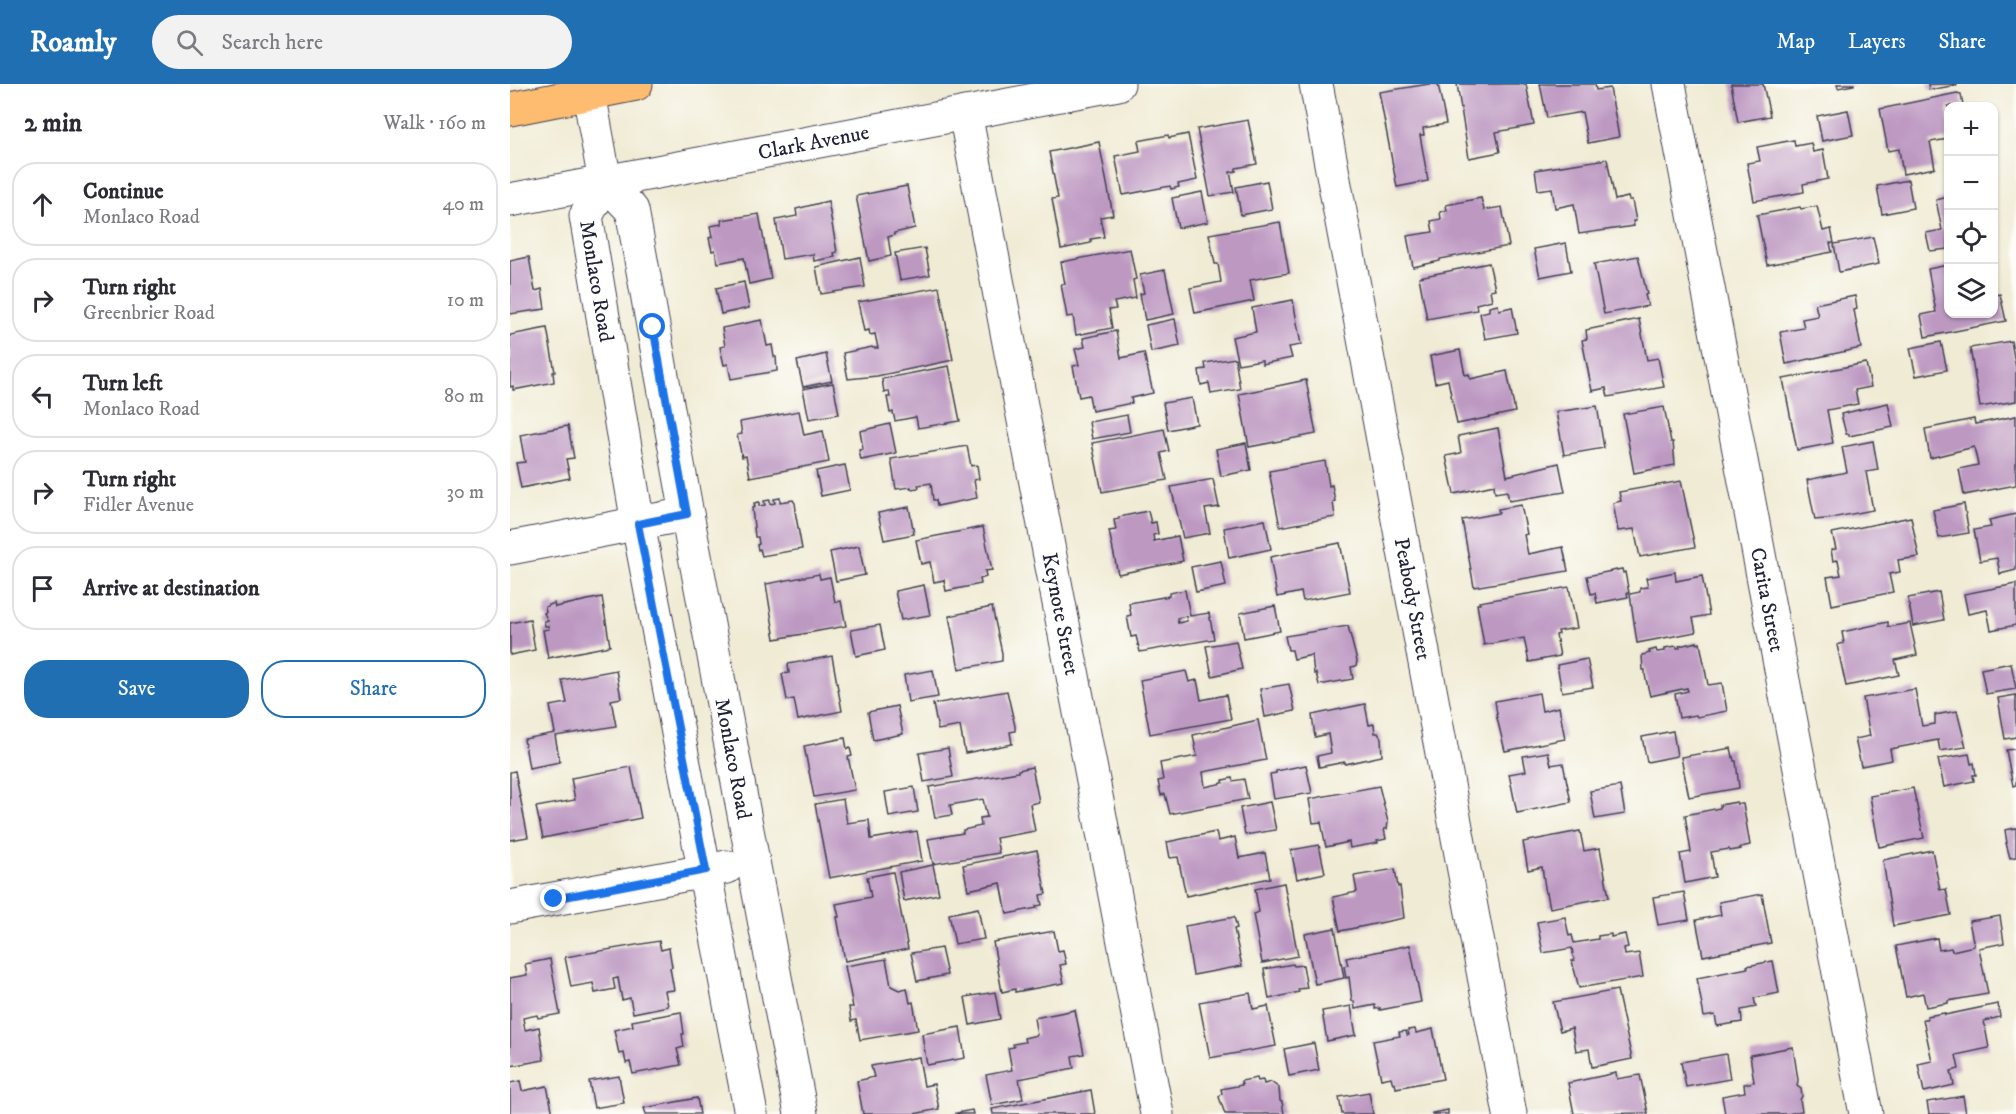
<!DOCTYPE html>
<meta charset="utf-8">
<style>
:root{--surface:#fff;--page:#f2f2f3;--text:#2b2b33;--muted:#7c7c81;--line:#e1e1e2;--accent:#1f6fb2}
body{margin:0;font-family:"IM FELL DW Pica",serif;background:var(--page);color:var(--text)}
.controls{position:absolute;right:18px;top:18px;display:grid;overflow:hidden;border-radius:12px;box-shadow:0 2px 4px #0004}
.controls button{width:54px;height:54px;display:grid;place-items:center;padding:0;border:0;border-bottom:2px solid var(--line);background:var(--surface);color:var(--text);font:30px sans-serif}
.stop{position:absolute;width:18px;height:18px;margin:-14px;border:4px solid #1a73e8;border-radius:50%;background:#fff}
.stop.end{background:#1a73e8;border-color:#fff;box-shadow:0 2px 6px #0008}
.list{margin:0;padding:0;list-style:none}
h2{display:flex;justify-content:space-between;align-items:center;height:78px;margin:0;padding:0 24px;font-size:26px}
h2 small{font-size:20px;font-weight:400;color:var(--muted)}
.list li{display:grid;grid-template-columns:39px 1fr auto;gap:18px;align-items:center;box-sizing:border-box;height:84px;margin:0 12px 12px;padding:0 12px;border:2px solid var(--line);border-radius:24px}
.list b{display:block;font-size:22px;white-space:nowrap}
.list p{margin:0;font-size:20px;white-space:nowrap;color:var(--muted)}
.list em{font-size:20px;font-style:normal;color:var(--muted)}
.actions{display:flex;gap:12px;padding:18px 24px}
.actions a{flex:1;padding:14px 0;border:2px solid var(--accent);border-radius:24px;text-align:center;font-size:21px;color:var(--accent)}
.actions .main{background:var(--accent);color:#fff}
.icon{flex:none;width:33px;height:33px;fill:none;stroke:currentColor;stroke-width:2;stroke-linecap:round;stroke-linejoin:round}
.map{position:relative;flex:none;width:1506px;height:1030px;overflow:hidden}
header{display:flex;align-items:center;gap:36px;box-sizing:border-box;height:84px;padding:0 30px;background:var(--accent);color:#fff}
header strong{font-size:28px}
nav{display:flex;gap:33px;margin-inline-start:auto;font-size:21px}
.search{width:420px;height:54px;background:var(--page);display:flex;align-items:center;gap:15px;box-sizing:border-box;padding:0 21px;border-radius:33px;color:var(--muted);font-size:22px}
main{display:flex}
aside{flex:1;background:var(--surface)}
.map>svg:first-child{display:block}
</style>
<header>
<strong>Roamly</strong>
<div class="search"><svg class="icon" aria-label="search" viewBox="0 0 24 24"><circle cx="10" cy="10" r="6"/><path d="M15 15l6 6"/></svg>Search here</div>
<nav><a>Map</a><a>Layers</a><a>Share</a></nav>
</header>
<main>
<aside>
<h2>2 min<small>Walk · 160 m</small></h2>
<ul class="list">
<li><svg class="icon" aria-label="ahead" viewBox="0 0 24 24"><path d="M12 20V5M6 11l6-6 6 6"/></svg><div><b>Continue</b><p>Monlaco Road</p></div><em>40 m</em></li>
<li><svg class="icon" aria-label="right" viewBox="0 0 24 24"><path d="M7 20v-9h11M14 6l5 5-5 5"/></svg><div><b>Turn right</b><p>Greenbrier Road</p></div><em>10 m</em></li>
<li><svg class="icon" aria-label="left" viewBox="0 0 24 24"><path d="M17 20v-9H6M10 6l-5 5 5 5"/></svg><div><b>Turn left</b><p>Monlaco Road</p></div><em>80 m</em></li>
<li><svg class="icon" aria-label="right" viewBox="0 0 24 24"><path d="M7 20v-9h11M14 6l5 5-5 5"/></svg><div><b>Turn right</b><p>Fidler Avenue</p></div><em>30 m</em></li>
<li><svg class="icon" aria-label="arrive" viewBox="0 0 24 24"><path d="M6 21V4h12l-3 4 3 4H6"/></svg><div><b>Arrive at destination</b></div></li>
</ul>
<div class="actions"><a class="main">Save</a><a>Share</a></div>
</aside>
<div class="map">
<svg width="1506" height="1030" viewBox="0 0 1506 1030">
<rect width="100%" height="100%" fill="#fdfcf7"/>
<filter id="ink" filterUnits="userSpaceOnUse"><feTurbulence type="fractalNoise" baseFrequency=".0167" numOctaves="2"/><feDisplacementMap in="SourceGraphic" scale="12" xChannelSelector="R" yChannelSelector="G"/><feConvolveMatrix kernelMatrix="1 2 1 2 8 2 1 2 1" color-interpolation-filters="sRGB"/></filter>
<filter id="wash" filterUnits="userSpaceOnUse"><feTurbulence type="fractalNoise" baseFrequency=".008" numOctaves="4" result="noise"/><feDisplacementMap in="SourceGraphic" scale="24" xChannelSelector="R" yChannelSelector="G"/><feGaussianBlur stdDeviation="1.35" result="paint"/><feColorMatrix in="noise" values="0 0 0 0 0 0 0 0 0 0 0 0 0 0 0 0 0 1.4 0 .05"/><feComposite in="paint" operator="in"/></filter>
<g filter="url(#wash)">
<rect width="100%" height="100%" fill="#f0ebd4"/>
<g id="blocks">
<g fill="#bd99c2" fill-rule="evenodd">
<path d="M919 0H928L936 40 913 44 914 51H910L918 97 887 103 869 8Z"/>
<path d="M947 0H1016L1024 41 986 48 990 68 959 74Z"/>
<path d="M1030 0H1085L1086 6 1100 4 1109 53 1078 59 1072 28 1037 34Z"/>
<path d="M1221 0H1253L1260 32 1228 38Z"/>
<path d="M1327 0H1344V1L1328 4Z"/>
<path d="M1418 0H1447V1L1419 6Z"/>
<path d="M1447 9 1451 10 1453 22H1438V55L1420 58 1425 84 1393 90 1389 65 1378 67 1370 25Z"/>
<path d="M1338 26 1343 51 1312 57 1307 32Z"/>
<path d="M738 36 747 80 726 84V87L720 88 724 108 700 112 687 45Z"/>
<path d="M678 50 687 96 668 100 669 103 661 105 660 102 613 111 605 72 630 67 628 57 658 51 659 54Z"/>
<path d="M1284 56 1285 62 1301 59 1303 68 1313 66 1318 95 1293 100 1294 108 1244 117 1237 79 1250 77 1247 63Z"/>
<path d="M589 58 603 131 590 133 594 153 581 155V159L551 165 542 115 548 114 539 68Z"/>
<path d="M1097 75 1105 116 1118 113 1119 116H1122L1126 137H1123L1124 142 1069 150 1064 120 1045 124 1042 104 1028 106 1025 86Z"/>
<path d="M1398 96 1403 124 1372 130 1367 102Z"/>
<path d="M757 97 762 125 731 131 726 103Z"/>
<path d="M397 102 405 144 384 149V151L378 153 381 172 359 177 346 112Z"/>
<path d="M692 108 698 138 668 144 662 114Z"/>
<path d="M1438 113V165L1420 167 1416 149 1432 146 1426 116Z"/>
<path d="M971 114 974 126 992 123 999 162 930 175V177L903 183 897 152 923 148 921 137 931 135 930 128 937 126 936 121Z"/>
<path d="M318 117 327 168 324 169 325 173 304 177 303 170 272 175 266 136 287 132 286 125Z"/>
<path d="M1307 122 1313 147 1321 145 1324 159H1320L1322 168 1257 181 1247 131 1290 123 1291 125Z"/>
<path d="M249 130 261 195 239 200 234 174 208 179 205 166 202 167 199 154 202 153 200 142 212 140 211 136Z"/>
<path d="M770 138 779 189 740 196 744 217 685 229 680 204 711 198 708 180H705L699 150Z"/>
<path d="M1363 153 1369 180 1329 188 1324 160Z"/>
<path d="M1056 159 1061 187 1030 193 1024 165Z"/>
<path d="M415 164 420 191 390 196 385 169Z"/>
<path d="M620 165 626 195 623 196 626 214 604 218 606 225 599 226 602 244 566 251 563 232 557 233 551 200H555L551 178Z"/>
<path d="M1128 172 1137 210 1135 211 1138 222 1094 230 1084 180Z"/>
<path d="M19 173 25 207 32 205 35 225 0 230V177Z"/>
<path d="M350 173 355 203 311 210 306 183Z"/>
<path d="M979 179 985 205 980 206 982 216 966 220 967 226 917 235 909 193Z"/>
<path d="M1438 181V230H1484V211L1490 210 1496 237 1415 253 1411 231 1426 228 1418 185Z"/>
<path d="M655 186 664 230 635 236 630 210 634 209 630 191Z"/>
<path d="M234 198 239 224 211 230 206 204Z"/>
<path d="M429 203 443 276 367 292 338 295 333 269 362 263 363 264H368L365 250 360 251 359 246 354 247 348 218Z"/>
<path d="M1345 212 1347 225 1344 226 1351 264 1276 280 1270 248 1294 244 1292 235 1308 232 1305 220Z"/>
<path d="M783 216 791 261 779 263 782 274 752 280V276L728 280 722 253 746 248 742 224Z"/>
<path d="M988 221 989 226 1002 223 1007 249 975 255 970 229 979 227V223Z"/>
<path d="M665 235 670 262 641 268 636 241Z"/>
<path d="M1129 235 1137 276 1148 274 1154 303 1098 313 1096 304 1082 307 1072 256 1077 255 1076 246Z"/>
<path d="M252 236 257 262 262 261 264 273H266L267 287 221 295 218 280 214 281 210 263 215 262 212 244Z"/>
<path d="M37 244 45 288H43L44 298 3 306V302L0 303V251Z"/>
<path d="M606 247 611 274 634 269 643 309 621 314 622 319 582 327 579 311 569 313 563 282 569 281 565 265 575 263 573 254Z"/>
<path d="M1501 257 1506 284V317L1470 323 1460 264Z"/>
<path d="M1431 258 1437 286 1406 292 1400 264Z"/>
<path d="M950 266 955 291 959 290 960 295 997 287 1005 328 947 340 938 296 925 299 920 272Z"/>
<path d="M316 270 322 297 293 303 287 277Z"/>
<path d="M725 274 730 305 701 310 699 299 691 301 689 286 696 285 695 279Z"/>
<path d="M1356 279 1361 303 1345 306 1348 320 1317 326 1323 359 1287 366 1273 295Z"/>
<path d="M439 282 450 337 408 344 406 333 385 337 383 328 380 329 377 313H380L379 307 374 308 372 295Z"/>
<path d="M796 296 806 350 739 363 729 310Z"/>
<path d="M323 299 329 330 299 335 293 305Z"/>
<path d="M682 314 687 340 658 346 653 319Z"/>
<path d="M1378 319 1383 343 1339 352V350H1336L1331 330Z"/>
<path d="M1087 322 1094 364 1054 371 1046 328Z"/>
<path d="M1154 323 1161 358H1163L1165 381 1124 389 1113 330Z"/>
<path d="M289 327 294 351 313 347 319 378 240 393 236 372 232 373 227 351 232 350 230 338Z"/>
<path d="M617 331 620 348 582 355 579 338Z"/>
<path d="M1506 332V401L1454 411 1449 385 1468 381 1464 363 1420 374 1415 345 1464 335 1465 340Z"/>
<path d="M380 340 386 369 351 376 349 366 353 365 350 347Z"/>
<path d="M58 342 64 374 56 375 60 394 11 404 6 379 15 378 10 351Z"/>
<path d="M988 344 997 392 1049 379 1055 408 999 417 997 407 985 409 984 401 944 410 936 372 951 369 948 352Z"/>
<path d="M654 345 659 367 651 369 657 396 592 408 582 359Z"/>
<path d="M1363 357 1368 386 1356 388 1363 426 1326 433V434L1305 436 1297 396 1337 388 1332 363Z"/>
<path d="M736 359 741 386 711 392 706 365Z"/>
<path d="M457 362 461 382 467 381 469 395 464 396 467 414 427 422 426 416H423L421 399 408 401 409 404 401 405V403L386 405 381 375Z"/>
<path d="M815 377 819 402 822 401 825 417 823 418 825 433 770 443 759 387Z"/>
<path d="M335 381 340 406 311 412 306 387Z"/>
<path d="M703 395 709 423 695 425 700 449 673 454 661 403Z"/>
<path d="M1171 397 1185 463 1130 473 1124 445 1108 447 1103 419 1111 417 1109 408Z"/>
<path d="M270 414V418L283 416 285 419 286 426 285 427 292 465 252 472 250 465 248 466 247 461 249 460 248 453H245L242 424 245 423 244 419 249 418V422L255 421 254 417 260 416V420L265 419 264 415Z"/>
<path d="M1454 420 1459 449 1429 454 1423 426Z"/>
<path d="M1011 421 1017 450 1014 451 1018 470 1053 463 1058 487 964 503 952 436 989 429 988 425Z"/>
<path d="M399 423 404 450 374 456 368 429Z"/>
<path d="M638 427 641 439 646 438 648 450 643 451 644 457 668 452 673 477 608 490 599 447 606 446 604 436 609 435V433Z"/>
<path d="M1506 430V486L1490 490 1487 474 1470 477 1464 446 1481 443 1479 436Z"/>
<path d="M1401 433 1409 473 1388 476 1390 488 1379 490 1383 508 1322 521 1317 493 1331 491 1328 476 1323 477 1321 466 1326 465 1322 449Z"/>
<path d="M755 436 761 465 719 474 714 444Z"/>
<path d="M473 443 482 486 475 487 476 493 470 495 471 500 436 507 434 496 424 498 420 478 411 480 406 456Z"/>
<path d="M830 459 840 508 793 517 791 508 767 513 760 473Z"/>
<path d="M349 462 355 491 326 497 320 468Z"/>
<path d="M711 477 716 502 686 508 681 483Z"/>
<path d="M1112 485 1113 489 1115 488 1119 509H1117L1118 513 1087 519 1085 509 1081 510 1077 492Z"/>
<path d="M1165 488 1166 497 1192 492 1199 531 1183 534 1186 548 1127 559 1120 510 1130 508V504L1138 503 1136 494Z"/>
<path d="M309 490 310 495 320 493 325 518 331 517 336 542 265 555 256 500Z"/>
<path d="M1506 500V541L1481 546 1477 526 1458 530 1454 510Z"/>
<path d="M414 501 420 531 391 536 385 507Z"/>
<path d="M1059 503 1067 544 1048 547 1049 550 1046 551 1050 572 1019 578 1014 554 974 561 967 520H970L969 518Z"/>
<path d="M675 506 680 532 699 529 704 555 630 568 626 552 621 553 617 532 621 531 619 519 659 512V509ZM676 532 677 537 668 539 667 534Z"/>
<path d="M1429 508 1434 536 1403 542 1398 514Z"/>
<path d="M92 513 100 562 38 574 33 546 39 545 38 542H35L34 537H38L34 529 36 528 35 523 44 519 45 523Z"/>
<path d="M765 522 770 547 734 554 730 529Z"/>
<path d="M482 523 492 569V577L449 585 439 532Z"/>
<path d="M20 535 25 566 0 571V539Z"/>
<path d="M1378 538V543L1400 539 1407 571 1385 576 1389 591 1336 602 1327 561 1334 559 1332 548Z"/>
<path d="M370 541 375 566 346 572 341 546Z"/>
<path d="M838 542 847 577 846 582 841 583 843 595 809 601 806 589 804 590 802 571 784 575 782 566H778L775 552Z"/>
<path d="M726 557 732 585 702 592 696 562Z"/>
<path d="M1187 558V560L1190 559 1198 601 1212 599 1217 627 1187 633 1186 631 1169 634 1165 610 1178 607 1177 604 1140 612 1135 591V586H1133L1132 571 1140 569 1139 567 1146 565 1147 568 1155 567V564L1166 562 1167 564H1170L1169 562Z"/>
<path d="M322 572 332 627 288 636 284 615 277 616 272 590 279 589 278 580Z"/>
<path d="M1077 575 1083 603 1052 608 1047 581Z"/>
<path d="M1501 579 1506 605 1476 610 1471 585Z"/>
<path d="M106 586 111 614 101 616 106 642 45 652 50 678 19 684 14 655 45 649 40 622 57 619 52 596Z"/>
<path d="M423 586 428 613 398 618 394 591Z"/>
<path d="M676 587 679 598 687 596 691 616 716 611 721 635 640 650 630 596Z"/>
<path d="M779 600 785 627 755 633 750 605Z"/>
<path d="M1405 605 1412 642 1425 640V631L1447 627 1456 663 1430 667 1428 656 1380 665 1382 676 1351 682 1345 655 1360 652 1353 614Z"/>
<path d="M497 607 505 642V647L500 648 502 660 455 669 450 642 428 646 423 620Z"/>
<path d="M1029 609 1032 627 1049 623 1055 655 995 667 986 630H987L985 617Z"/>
<path d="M1506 611V653L1495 655 1488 614Z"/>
<path d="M855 620 859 641 864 640 865 649H868L871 654 872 672 835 680V678L809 683 807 672 821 669 818 650 805 653 802 631Z"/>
<path d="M387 622 393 650 363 656 358 628Z"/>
<path d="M748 636 756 676 693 688 695 703 713 699V696L722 694 723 697 734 695 738 715 660 730 655 710 651 711 648 697 653 696 650 679 687 672 683 651Z"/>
<path d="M1163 647 1167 672 1137 678 1132 653Z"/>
<path d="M335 654 337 665 340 664 342 672 338 673 345 706 304 713 294 662Z"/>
<path d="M438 664 443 693 414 698 409 669Z"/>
<path d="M1221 664 1224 677H1226L1229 704 1179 713 1171 673Z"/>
<path d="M1506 665V701L1503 702 1496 666Z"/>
<path d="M1038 668 1041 681 1053 679 1061 718 1007 729 999 690 1016 687 1013 672Z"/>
<path d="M1459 670 1461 680 1464 679 1466 691H1463L1464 697 1434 703 1428 675Z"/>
<path d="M796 681 802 709 764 715 760 690 766 689V687Z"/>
<path d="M121 683 131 734 33 754 26 723 65 716 61 694Z"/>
<path d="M522 683 529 718 520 720 525 747 486 754 489 769 423 780 418 755 453 749V746L471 742 470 734 477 733 473 715 440 721 442 731 425 734 419 703 508 688V686Z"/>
<path d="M5 687 18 753 0 756V688Z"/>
<path d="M869 702 878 738 877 745H874L876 755 867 757 868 759 840 764 839 758 816 763 811 738 803 739 799 715Z"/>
<path d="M1110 702 1115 730 1085 735 1080 707Z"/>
<path d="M404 703 408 728 379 733 375 708Z"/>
<path d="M1403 704 1414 754 1369 763 1360 712Z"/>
<path d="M333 715 337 739 359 736 361 755 407 747 412 777 319 794 305 720Z"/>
<path d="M760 718 766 746 735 751 730 724Z"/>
<path d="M1227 718V720H1233L1240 761 1231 763V765L1220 767 1219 765 1201 768 1205 793 1175 799 1170 770 1181 768 1175 731 1210 724V721Z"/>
<path d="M1506 744V773L1500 774 1496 759H1497L1495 746Z"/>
<path d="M1070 747 1074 767 1090 764 1099 813 1040 824 1037 809 1036 810 1032 783 1018 786 1013 758Z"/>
<path d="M706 748 708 757 725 753 729 774 755 769 760 794 676 812 668 773 660 774 657 758Z"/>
<path d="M809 761 815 789 787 795 781 766Z"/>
<path d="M527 766 536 810 530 811 532 821 526 822 527 824 497 830 491 799 458 806 453 781Z"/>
<path d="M1422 766 1430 806 1436 805 1441 831 1383 842 1373 776Z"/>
<path d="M423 781 429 810 394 817 389 788Z"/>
<path d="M885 785 888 803 890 802 894 834 830 847 823 813 847 808 844 792Z"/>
<path d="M383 788 398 865 335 877 327 833H329L326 820 361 813 357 793Z"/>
<path d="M774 799 788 872 752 879 743 830 749 828 745 805Z"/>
<path d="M1174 808 1179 836 1148 841 1143 813Z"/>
<path d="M1252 810 1261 859 1193 872 1186 836 1211 831 1209 818Z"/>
<path d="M468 824 474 855 445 860 439 830Z"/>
<path d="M1490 832 1494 859 1469 864 1478 910 1438 917V919L1416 923 1413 909 1396 913 1386 862 1427 854 1429 866 1441 864 1442 867 1464 862 1459 837Z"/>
<path d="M724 833 727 844 724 845 732 882 683 891 675 842Z"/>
<path d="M1055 833 1059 852 1062 851 1064 859 1088 855V852L1101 850V853L1115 850 1118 863 1114 864 1115 871 1129 869 1133 893 1069 904 1062 877 1064 876 1062 864 1033 869 1027 838Z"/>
<path d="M825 844 834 894 805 900 795 850Z"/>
<path d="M544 847 548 867 553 866 556 880 550 881 554 899 505 908V905L492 908 483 858Z"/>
<path d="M149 857 151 866 159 864 162 883 160 884 164 906 155 907 158 922 123 929 120 914 112 916 108 894 103 895 105 905 85 909 83 899 61 903 55 873Z"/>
<path d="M900 861 911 918 870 926V924L865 925V921L845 925 844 917H842L839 893 836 894 834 882 838 881 836 874Z"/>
<path d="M431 864 437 891 407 897 401 869Z"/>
<path d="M40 875 50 930 28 934 27 931 13 934 15 946 29 943 34 976 0 982V894L17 891 15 880Z"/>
<path d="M376 875 381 902 389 906 397 904 400 919 403 918 408 946 350 956 346 936 341 937 339 923H343L335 882Z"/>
<path d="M1263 877 1269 909 1244 914 1246 923 1231 926 1232 938 1207 942 1205 931 1194 933 1187 894 1238 884 1237 882Z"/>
<path d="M783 880 784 882 793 881 797 904 788 905 789 908 759 915 754 885Z"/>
<path d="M1107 906 1122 975 1082 983 1079 965 1066 967 1062 944 1050 947 1043 918Z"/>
<path d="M485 908 490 935 460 941 455 913Z"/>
<path d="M740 909 743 925 758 922 766 962 700 974 689 918Z"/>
<path d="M1488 920 1490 933 1474 937 1479 964 1446 971 1449 985 1441 987 1444 1001 1414 1008 1408 980 1422 977 1413 935H1417V932L1435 929V931Z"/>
<path d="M841 922 846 951 817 957 812 927Z"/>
<path d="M565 926 574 970 562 972 564 984 509 995 513 1015 482 1021 476 991 502 986 498 964 504 963 503 960 515 958 514 954 527 951 524 934Z"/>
<path d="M171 928 174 950H172L174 963 167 965 171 981 123 990 120 978 116 979 114 969 109 970 104 946 123 942 122 937Z"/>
<path d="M450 943 455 974 417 981 412 950Z"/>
<path d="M905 945 906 949 923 945 933 995 886 1004 885 999 883 1000 881 993 871 995 863 957 890 952 889 948 896 947 897 951H899L898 946Z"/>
<path d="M804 959 809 986 779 992 774 965Z"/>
<path d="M1283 963 1288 996 1287 1002 1291 1005 1292 1012 1290 1016 1292 1027 1278 1030H1215L1212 1012 1235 1008 1234 1000 1244 998 1240 971Z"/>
<path d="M1216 970 1220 995 1176 1003 1171 978Z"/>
<path d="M409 973 414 1002 424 1000 429 1025 404 1030H353L347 997 364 993 361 982Z"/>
<path d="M1106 989 1107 995 1130 991 1138 1029 1064 1030 1058 999Z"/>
<path d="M109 992 114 1019 84 1024 79 997Z"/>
<path d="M747 994 748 997 753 996 754 1000 761 998 769 1004 770 1017 772 1018 774 1030H715L709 1013 712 1009 711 1005 732 1001 731 997Z"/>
<path d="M10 997 12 1007 37 1002 43 1030H0V999Z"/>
<path d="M581 1006 585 1030H483L482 1025Z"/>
<path d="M859 1008 863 1030H832L829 1013Z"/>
<path d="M1453 1012 1456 1030H1419L1417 1018Z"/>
<path d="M187 1014 190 1030H136L134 1024Z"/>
<path d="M462 1026 463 1030H446V1029Z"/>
<path d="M938 1026V1030H922V1029Z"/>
</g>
</g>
</g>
<g filter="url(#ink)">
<use href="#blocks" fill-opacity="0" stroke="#414052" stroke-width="1.5"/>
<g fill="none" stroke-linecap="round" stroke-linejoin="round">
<defs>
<g id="minor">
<path id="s1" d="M806 0 1000 1030"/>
<path id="s2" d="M1159 0 1356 1030"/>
<path d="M79 9 95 98"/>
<path id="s3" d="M455 29 647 1030"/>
<path id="s4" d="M95 98 122 126 177 430 291 1030"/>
<path id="s5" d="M95 98 76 132 128 440 241 1030"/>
<path id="s6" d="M0 116 608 0"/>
<path d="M0 464 177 430"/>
<path d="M0 823 217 783"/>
</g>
<path id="major" d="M0 25 126 0"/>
</defs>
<use href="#minor" stroke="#414052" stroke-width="35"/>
<use href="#major" stroke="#414052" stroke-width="35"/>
<use href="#minor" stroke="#fff" stroke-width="33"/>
<use href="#major" stroke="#febc70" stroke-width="33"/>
</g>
</g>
<g fill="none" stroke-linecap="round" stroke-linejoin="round" filter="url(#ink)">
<path stroke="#1a73e8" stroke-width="8" d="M44 815 196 786 128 440 177 430 143 243"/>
</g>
<g text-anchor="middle" stroke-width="5" stroke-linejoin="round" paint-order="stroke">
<g font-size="21" fill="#22223b" stroke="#fdfcf7">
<text dy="7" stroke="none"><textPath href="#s6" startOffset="309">Clark Avenue</textPath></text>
<text dy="7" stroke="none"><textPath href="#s5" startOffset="105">Monlaco Road</textPath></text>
<text dy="7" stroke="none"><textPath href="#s1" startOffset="524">Peabody Street</textPath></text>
<text dy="7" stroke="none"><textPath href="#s2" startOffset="525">Carita Street</textPath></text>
<text dy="7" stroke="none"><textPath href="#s3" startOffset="510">Keynote Street</textPath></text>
<text dy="7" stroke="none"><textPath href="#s4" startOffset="597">Monlaco Road</textPath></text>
</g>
</g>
</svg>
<div class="controls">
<button>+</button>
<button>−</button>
<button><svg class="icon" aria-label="locate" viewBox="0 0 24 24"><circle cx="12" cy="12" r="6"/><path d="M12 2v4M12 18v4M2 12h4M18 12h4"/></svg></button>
<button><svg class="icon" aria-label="layers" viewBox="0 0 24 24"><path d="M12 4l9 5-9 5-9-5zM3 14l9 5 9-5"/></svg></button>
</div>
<div class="stop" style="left:143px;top:243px"></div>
<div class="stop end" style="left:44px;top:815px"></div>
</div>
</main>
